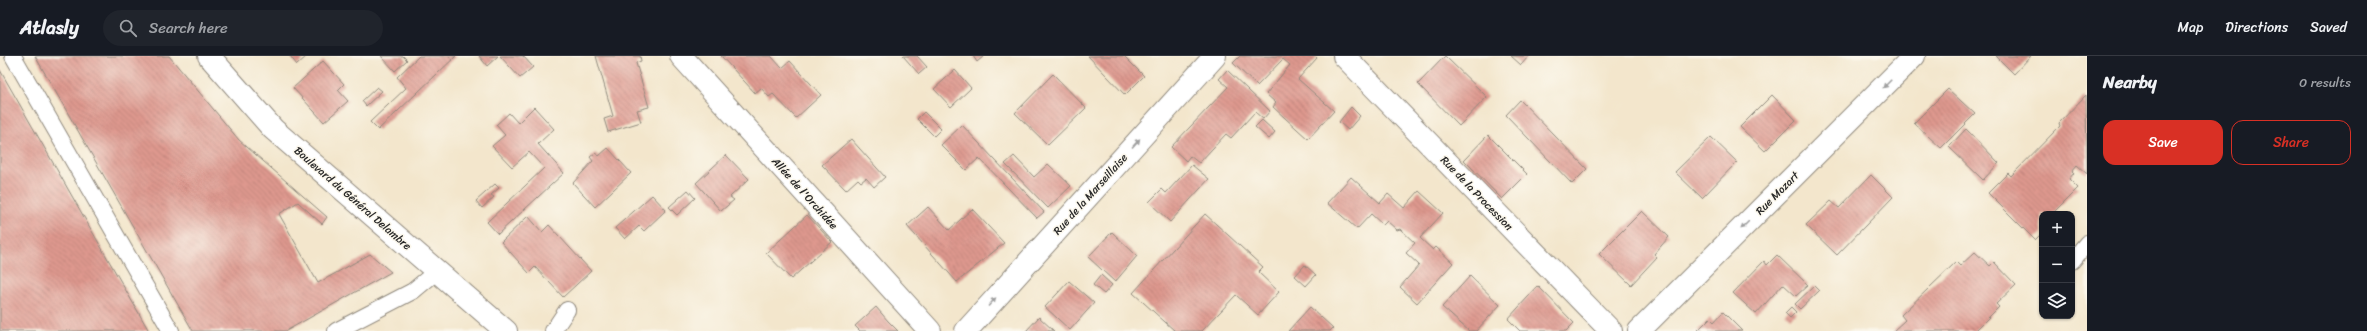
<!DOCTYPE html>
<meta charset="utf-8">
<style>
:root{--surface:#171b24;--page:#20242c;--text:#f1f3f6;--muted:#9ea1a6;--line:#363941;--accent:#d93025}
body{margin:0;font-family:Sriracha,sans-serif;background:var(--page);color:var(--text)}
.controls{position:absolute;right:12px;bottom:12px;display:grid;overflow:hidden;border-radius:8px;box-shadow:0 1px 3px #0004}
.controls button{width:36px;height:36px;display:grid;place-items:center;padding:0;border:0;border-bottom:1px solid var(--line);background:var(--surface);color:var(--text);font:20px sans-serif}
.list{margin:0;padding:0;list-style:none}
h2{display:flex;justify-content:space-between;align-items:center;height:52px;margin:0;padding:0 16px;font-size:17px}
h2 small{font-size:13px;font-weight:400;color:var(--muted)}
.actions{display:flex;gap:8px;padding:12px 16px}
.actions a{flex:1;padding:9px 0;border:1px solid var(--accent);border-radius:12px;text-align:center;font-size:14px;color:var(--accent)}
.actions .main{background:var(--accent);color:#fff}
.icon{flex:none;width:22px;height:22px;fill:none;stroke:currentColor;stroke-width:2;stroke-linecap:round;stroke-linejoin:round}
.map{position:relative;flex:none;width:2087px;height:275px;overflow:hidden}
header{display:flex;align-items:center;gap:24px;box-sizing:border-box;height:56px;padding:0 20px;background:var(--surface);border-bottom:1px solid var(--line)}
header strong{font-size:19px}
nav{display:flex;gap:22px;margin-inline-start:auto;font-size:14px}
.search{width:280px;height:36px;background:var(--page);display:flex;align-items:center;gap:10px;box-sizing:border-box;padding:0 14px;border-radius:22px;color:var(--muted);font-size:15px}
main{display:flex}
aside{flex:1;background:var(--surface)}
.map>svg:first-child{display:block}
</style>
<header>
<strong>Atlasly</strong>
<div class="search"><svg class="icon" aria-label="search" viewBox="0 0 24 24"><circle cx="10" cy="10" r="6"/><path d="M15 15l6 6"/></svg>Search here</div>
<nav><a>Map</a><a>Directions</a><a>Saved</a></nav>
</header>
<main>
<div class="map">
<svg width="2087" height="275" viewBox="0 0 2087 275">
<defs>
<pattern id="building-back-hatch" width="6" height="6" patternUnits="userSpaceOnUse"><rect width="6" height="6" fill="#de988e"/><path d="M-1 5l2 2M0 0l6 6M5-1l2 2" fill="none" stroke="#b47c74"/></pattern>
</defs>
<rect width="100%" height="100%" fill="#fbf7ec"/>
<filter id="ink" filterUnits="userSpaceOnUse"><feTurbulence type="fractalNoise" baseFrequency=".025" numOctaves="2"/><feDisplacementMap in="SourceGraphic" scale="8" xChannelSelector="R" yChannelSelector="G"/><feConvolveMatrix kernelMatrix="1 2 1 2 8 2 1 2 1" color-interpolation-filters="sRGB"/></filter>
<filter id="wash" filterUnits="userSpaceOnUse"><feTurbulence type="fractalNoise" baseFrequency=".012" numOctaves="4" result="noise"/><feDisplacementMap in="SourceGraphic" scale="16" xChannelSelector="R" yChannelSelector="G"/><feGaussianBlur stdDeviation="0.9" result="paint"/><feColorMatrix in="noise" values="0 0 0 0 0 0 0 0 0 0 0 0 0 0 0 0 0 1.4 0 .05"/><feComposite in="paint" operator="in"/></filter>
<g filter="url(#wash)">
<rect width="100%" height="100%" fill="#f3e6cc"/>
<g id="blocks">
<g fill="url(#building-back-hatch)">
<path d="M35 0H169L239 84 327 161 322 168 298 146 279 158 318 227 370 198 391 216 286 275H193Z"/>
<path d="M290 0H307L297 9Z"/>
<path d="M381 0H403L407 4 395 15Z"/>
<path d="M419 0H456L378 74 370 66 406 32 397 21Z"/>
<path d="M479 0H498L487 10Z"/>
<path d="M500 0H523L533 11 520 22Z"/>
<path d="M596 0H640L641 5 636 7 649 51 637 54 641 66 608 76 604 63 613 60Z"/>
<path d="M721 0H771L782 12 790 5 821 39 796 62 773 38 769 41 761 32 755 37Z"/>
<path d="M903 0H917L927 11 919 18Z"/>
<path d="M973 0H984L977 6Z"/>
<path d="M1088 0H1124L1144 20 1125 39Z"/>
<path d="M1240 0H1315L1317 2 1298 23 1334 55 1308 83 1273 51 1276 47 1266 38 1290 9 1283 3 1257 30 1233 7Z"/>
<path d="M1445 0 1487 41 1459 70 1418 28Z"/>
<path d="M1511 0H1529L1521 9Z"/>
<path d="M1996 0H2031L2014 18Z"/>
<path d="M323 5 344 28 338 34 348 45 324 66 293 32Z"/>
<path d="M0 14 149 275H0Z"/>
<path d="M955 14 971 32 951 51 934 33Z"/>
<path d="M1227 14 1270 55 1263 63 1255 56 1231 82 1226 78 1199 107 1190 100 1186 105 1171 91 1228 31 1219 23Z"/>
<path d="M1053 18 1086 52 1048 89 1015 57Z"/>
<path d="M377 31 382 35 366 50 362 45Z"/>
<path d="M1948 33 1975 58 1941 92 1914 67Z"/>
<path d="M1772 39 1796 64 1765 95 1740 71Z"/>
<path d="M2086 39 2087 118 2077 109 2072 115 2074 117 2069 123 2078 132 2052 158H2042V177L2035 184 1988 137 2008 117 2011 120 2060 70 2059 67Z"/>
<path d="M1520 44 1587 113 1572 128 1506 59Z"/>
<path d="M534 51 554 73 538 88 564 117 498 178 487 166 544 112 529 96 512 111 492 90 505 79 496 69 509 57 518 67Z"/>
<path d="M1351 51 1360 60 1348 74 1339 66Z"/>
<path d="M924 56 941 73 934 80 917 63Z"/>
<path d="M1262 64 1275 76 1269 83 1255 71Z"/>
<path d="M962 69 1044 156 1037 162 979 102 966 114 941 89Z"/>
<path d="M1966 73 1999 107 1983 124 1949 91Z"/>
<path d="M1488 79 1527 118 1502 143 1464 104Z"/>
<path d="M1711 81 1737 106 1702 142 1675 116Z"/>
<path d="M851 83 885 121 874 131 866 122 861 126 858 123 846 134 822 109Z"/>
<path d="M608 92 631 117 595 151 573 127 593 105 590 101 595 97 599 100Z"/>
<path d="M726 99 749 123 730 141 734 144 721 155 696 127Z"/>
<path d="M1014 100 1034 121 1048 108 1071 130 1048 152 1005 108Z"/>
<path d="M1192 109 1209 123 1170 166 1149 146 1162 133 1166 137Z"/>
<path d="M1871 119 1893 141 1837 199 1806 169 1831 145 1839 152Z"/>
<path d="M1351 121 1380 147 1388 138 1404 152 1419 135 1443 157 1420 182 1433 194 1436 191 1453 207 1417 247 1400 231 1419 209 1406 197 1415 187 1400 173 1397 174 1387 165 1383 169 1371 158 1357 173 1327 147Z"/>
<path d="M495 128 499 132 491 139 494 141 482 152 476 145Z"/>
<path d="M688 134 695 142 677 159 669 151Z"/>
<path d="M652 139 666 154 644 175 639 170 625 183 615 172Z"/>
<path d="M928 151 949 174 972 153 1004 187 957 226 907 170Z"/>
<path d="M1642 155 1669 181 1654 198 1657 201 1631 229 1599 198Z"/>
<path d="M1205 158 1263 211 1258 216 1279 236 1258 259 1236 239 1202 275H1175L1133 237Z"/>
<path d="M807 159 832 186 791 223 766 197Z"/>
<path d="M528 160 542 176 549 169 591 215 563 241 535 211 529 217 501 186Z"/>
<path d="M1112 176 1137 200 1115 226 1088 201Z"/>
<path d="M1975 196 1990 210 1994 206 2016 229 1996 248 1999 251 1975 275H1893L1905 264 1901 259 1956 206 1960 210Z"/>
<path d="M1777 199 1808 229 1796 240 1783 228 1756 258 1733 237 1764 205 1767 209Z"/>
<path d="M1305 209 1316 219 1306 230 1295 220Z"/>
<path d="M1101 219 1112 229 1104 238 1093 229Z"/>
<path d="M1470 220 1500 249 1476 275H1469L1442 251Z"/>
<path d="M1069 225 1094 247 1070 274 1045 251Z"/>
<path d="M1538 230 1574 267 1566 275H1520L1508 263Z"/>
<path d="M1814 230 1819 235 1800 253 1795 248Z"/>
<path d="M876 251 888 265 898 275H860L855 270Z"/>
<path d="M1310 251 1333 272 1330 275H1288Z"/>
<path d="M1791 251 1796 256 1790 262 1785 257Z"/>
<path d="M1723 256 1742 275H1697L1710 262 1714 266Z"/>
<path d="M1039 261 1054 275H1026Z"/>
</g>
</g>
</g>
<g filter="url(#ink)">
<use href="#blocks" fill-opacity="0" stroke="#8f887c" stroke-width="1"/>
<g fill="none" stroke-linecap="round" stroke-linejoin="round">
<defs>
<g id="lane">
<path d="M13 0 171 275"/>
<path d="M2072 205 2087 187"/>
<path d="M336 275 413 235 437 215"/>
<path d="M553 275 567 254"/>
</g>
<g id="street">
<path d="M681 0 930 275"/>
<path d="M1344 0 1611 275"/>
<path d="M966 275 1215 0"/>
<path d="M1639 275 1914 0"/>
</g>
<path id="secondary" d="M209 0 273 73 506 275"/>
</defs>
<use href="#lane" stroke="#8f887c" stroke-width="18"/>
<use href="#street" stroke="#8f887c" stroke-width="24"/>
<use href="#secondary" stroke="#8f887c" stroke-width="24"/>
<use href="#lane" stroke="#fff" stroke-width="16"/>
<use href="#street" stroke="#fff" stroke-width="22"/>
<use href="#secondary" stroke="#fff" stroke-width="22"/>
</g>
<defs><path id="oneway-solid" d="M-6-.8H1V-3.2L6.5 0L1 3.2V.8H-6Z"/></defs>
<g fill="#a0a0a0">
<use href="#oneway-solid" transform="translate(1887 28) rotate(135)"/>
<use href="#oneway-solid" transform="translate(1136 87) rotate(-48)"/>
<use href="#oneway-solid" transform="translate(1745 169) rotate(135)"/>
<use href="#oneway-solid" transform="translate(992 246) rotate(-48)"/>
</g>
</g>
<g text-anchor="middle" stroke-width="3" stroke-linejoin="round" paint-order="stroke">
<g font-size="11" fill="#2b2b2b" stroke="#fbf7ec">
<text transform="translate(805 137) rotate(48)" y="4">Allée de l'Orchidée</text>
<text transform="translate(1477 137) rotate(46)" y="4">Rue de la Procession</text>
<text transform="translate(1777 137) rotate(-45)" y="4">Rue Mozart</text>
<text transform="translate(1090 138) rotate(-48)" y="4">Rue de la Marseillaise</text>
<text transform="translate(353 142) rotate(41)" y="4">Boulevard du Général Delambre</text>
</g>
</g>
</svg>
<div class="controls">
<button>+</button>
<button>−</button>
<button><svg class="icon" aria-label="layers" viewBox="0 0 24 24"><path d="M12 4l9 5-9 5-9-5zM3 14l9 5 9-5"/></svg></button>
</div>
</div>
<aside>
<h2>Nearby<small>0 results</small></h2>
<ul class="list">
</ul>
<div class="actions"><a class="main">Save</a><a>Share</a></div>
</aside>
</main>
